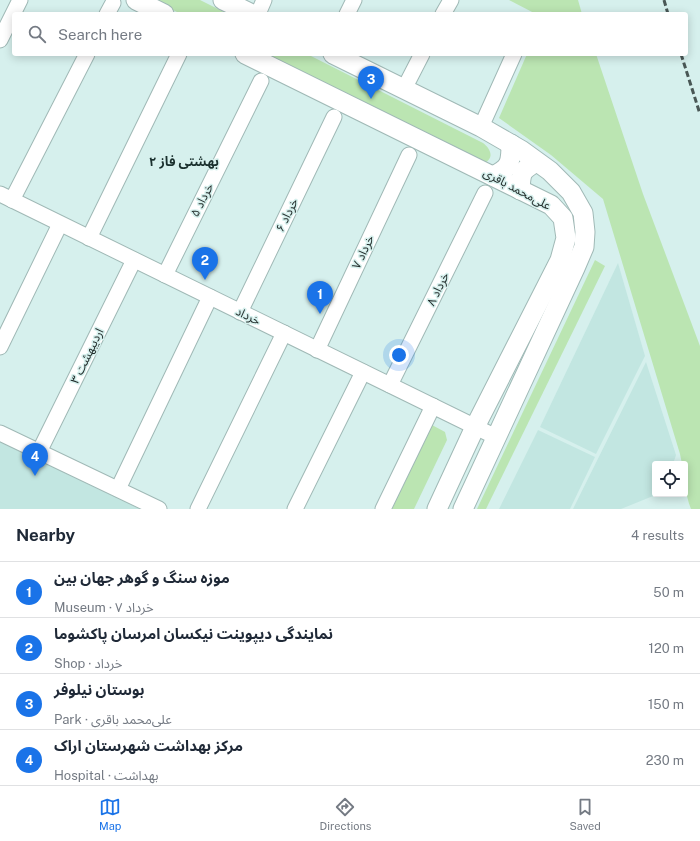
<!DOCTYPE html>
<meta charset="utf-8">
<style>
:root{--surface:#fff;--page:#f6f6f7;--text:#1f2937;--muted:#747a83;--line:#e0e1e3;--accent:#1a73e8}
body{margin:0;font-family:"Public Sans","Noto Sans Arabic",sans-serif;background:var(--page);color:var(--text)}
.controls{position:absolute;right:12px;bottom:12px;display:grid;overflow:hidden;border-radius:4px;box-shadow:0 2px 10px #0003}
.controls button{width:36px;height:36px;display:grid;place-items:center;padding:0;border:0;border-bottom:1px solid var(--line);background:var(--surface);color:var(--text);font:20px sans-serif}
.you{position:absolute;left:399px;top:355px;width:14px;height:14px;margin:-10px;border:3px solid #fff;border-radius:50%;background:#1a73e8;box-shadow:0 0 0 6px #1a73e833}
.badge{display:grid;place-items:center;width:26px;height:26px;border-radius:50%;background:var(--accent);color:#fff;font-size:13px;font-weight:700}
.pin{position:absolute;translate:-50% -33px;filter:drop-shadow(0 1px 2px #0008)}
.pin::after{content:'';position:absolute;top:21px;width:14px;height:12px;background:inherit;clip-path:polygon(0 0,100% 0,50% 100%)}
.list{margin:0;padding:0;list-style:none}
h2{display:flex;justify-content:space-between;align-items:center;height:52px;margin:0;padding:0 16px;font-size:17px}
h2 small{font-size:13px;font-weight:400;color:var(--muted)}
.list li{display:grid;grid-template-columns:26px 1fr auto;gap:12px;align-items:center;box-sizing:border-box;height:56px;padding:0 16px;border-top:1px solid var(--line)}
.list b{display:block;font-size:15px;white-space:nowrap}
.list p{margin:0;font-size:13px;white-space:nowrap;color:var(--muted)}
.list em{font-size:13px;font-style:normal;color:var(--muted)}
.icon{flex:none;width:22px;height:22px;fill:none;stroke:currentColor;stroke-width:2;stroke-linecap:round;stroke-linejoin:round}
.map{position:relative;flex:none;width:700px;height:509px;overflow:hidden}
.search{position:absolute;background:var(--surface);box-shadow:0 2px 10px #0003;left:12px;right:12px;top:12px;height:44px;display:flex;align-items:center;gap:10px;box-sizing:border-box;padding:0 14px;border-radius:4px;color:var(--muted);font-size:15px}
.sheet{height:276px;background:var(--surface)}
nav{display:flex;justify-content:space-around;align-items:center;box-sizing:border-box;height:56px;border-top:1px solid var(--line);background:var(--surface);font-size:11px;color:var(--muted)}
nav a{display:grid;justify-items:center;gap:2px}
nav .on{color:var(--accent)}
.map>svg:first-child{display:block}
</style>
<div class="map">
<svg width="700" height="509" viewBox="0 0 700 509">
<rect width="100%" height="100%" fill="#d6f0ed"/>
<g fill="#c2e6e1">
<path d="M618 263 645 356 596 454 540 427Z"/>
<path d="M646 362 676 455 673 464H655V494H658L621 509H573Z"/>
<path d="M538 430 595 457 570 509H499Z"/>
<path d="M0 442 140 509H0Z"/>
</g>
<g fill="#bbe5b2">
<path d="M153 0H200L228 14H181Z"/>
<path d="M509 0H578L582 14H536Z"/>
<path d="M260 54H307L483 143C492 150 494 159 483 164Z"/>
<path d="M527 54H596L643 194 700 346V509H691C685 494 685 480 685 464H682L680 454 603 199 551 155 499 118Z"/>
<path d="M595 260 605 266 486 509H477Z"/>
<path d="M432 425 445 432 447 440 414 509H392Z"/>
</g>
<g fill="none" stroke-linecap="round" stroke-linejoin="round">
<defs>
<g id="minor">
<path d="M107 14 113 3"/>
<path d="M258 14 264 0"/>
<path d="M347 14 354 0"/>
<path d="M443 14 451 0"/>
<path d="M0 40 20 0"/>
<path d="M404 89 422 54"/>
<path d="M481 127 514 54"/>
<path d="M0 194 496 437"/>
<path d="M12 200 87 54"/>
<path d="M89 238 179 54"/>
<path d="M165 275 261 81"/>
<path d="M240 312 334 117"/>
<path d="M0 347 60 224"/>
<path d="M317 350 409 155"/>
<path d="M390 385 485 193"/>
<path d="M0 433 159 509"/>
<path d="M39 452 134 260"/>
<path d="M118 489 210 297"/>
<path d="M198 509 284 333"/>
<path d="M295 509 363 372"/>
<path d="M383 509 433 406"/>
</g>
<g id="major">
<path d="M136 0 164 14"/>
<path d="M223 0 252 14"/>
<path d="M245 54 551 205 563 218 566 238 560 260 475 427 437 509"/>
<path d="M333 54 481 127 521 150 550 171 571 192 583 213 585 232 584 247 575 268 463 509"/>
<path d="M493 176C510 168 511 163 511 144"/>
<path d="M520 190C521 172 521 171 536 162"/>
</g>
</defs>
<use href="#minor" stroke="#a0b9b6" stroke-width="17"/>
<use href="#major" stroke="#a0b9b6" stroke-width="21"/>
<use href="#minor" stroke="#fff" stroke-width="15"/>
<use href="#major" stroke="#fff" stroke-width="19"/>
<g stroke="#495755" stroke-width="3" stroke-dasharray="6 3" stroke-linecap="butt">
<path d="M664 0 668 14"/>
<path d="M681 54 700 114"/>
</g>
</g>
<g text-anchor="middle" stroke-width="3" stroke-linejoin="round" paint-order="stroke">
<g font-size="12" fill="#222c2b" stroke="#d6f0ed">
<text transform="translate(517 189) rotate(28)" y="4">علی‌محمد باقری</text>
<text transform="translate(202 200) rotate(-63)" y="4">خرداد ۵</text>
<text transform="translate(287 215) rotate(-64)" y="4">خرداد ۶</text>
<text transform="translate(363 252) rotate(-65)" y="4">خرداد ۷</text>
<text transform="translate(438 289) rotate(-64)" y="4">خرداد ۸</text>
<text transform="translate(248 316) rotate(26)" y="4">خرداد</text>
<text transform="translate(87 356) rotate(-64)" y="4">اردیبهشت ۳</text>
</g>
<g font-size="13" font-weight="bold" fill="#1a302e" stroke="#d6f0ed">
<text x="184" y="166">بهشتی فاز ۲</text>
</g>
</g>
</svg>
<div class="controls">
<button><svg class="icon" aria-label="locate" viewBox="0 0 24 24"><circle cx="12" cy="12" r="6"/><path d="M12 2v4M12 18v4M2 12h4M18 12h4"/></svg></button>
</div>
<div class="you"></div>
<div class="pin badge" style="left:320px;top:314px">1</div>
<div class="pin badge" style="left:205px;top:280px">2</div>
<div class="pin badge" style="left:371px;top:99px">3</div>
<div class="pin badge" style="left:35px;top:476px">4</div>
<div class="search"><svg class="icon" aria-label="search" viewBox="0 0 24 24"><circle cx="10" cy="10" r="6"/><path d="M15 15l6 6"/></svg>Search here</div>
</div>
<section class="sheet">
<h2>Nearby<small>4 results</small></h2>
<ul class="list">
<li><span class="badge">1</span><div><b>موزه سنگ و گوهر جهان بین</b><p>Museum · خرداد ۷</p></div><em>50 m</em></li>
<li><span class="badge">2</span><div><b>نمایندگی دیپوینت نیکسان امرسان پاکشوما</b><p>Shop · خرداد</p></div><em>120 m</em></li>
<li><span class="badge">3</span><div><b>بوستان نیلوفر</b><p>Park · علی‌محمد باقری</p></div><em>150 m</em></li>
<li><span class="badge">4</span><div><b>مرکز بهداشت شهرستان اراک</b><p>Hospital · بهداشت</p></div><em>230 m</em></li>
</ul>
</section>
<nav>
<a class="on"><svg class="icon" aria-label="map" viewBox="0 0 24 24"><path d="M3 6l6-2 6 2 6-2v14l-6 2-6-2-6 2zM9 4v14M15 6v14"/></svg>Map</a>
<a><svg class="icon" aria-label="directions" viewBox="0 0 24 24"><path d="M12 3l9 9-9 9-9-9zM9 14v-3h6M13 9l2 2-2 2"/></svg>Directions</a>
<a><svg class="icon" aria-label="saved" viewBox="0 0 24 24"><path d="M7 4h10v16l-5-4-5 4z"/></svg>Saved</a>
</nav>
